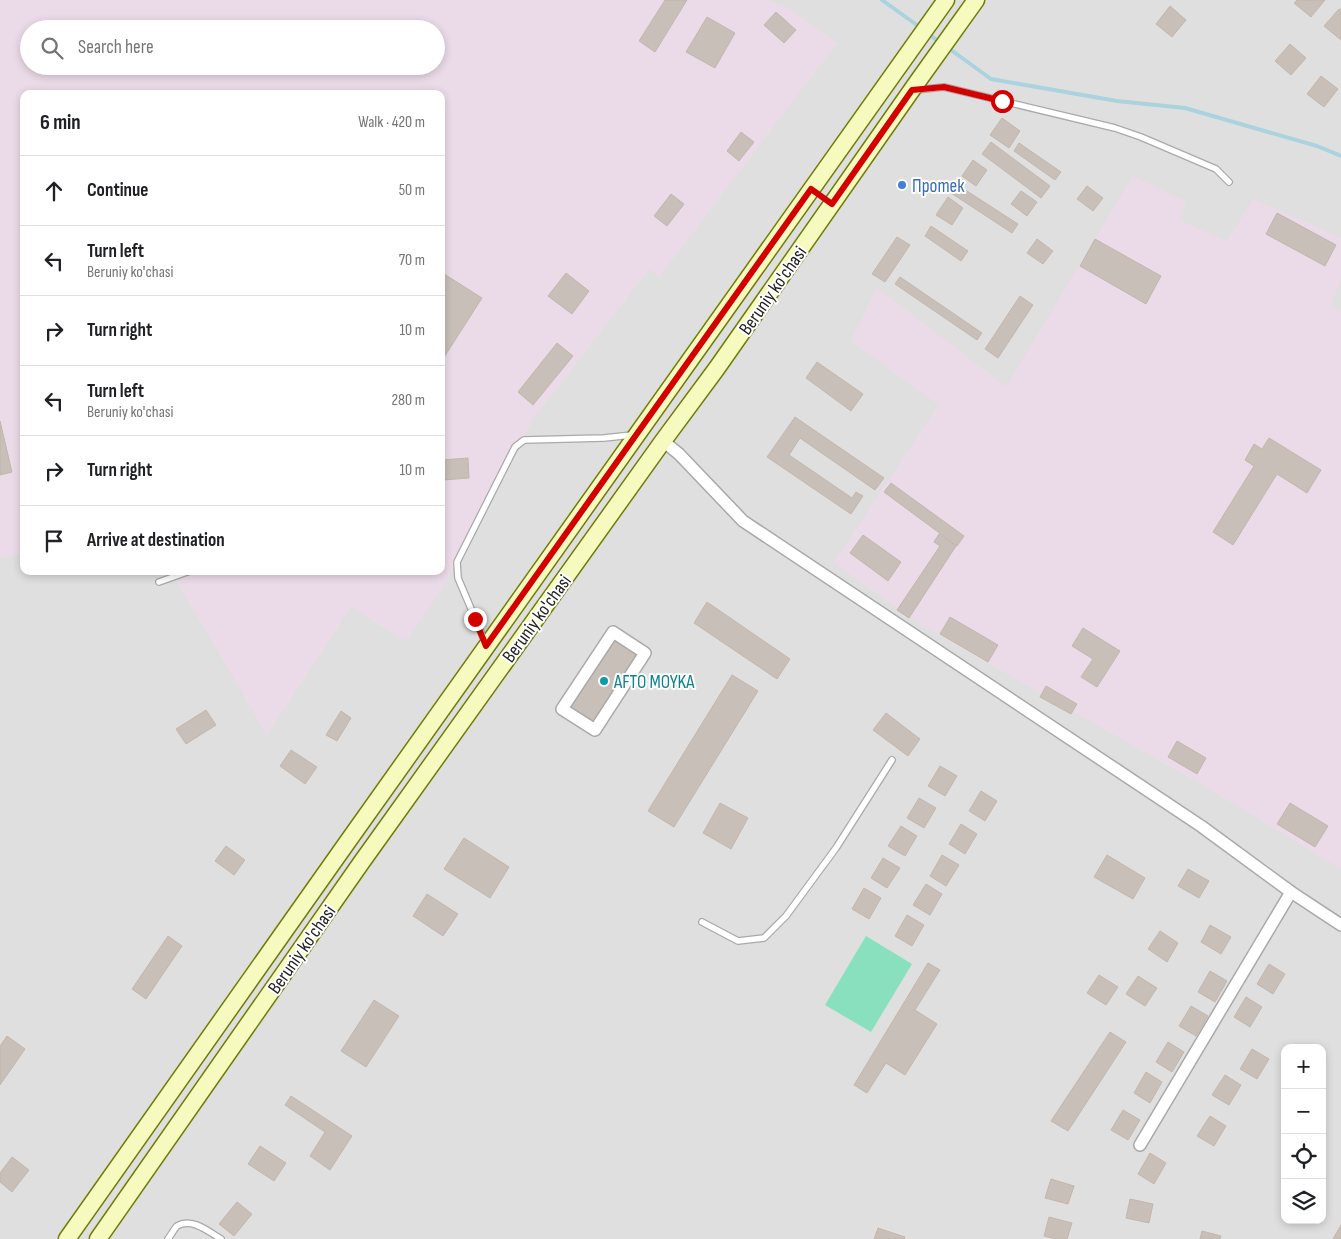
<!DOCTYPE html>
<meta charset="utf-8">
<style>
:root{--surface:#fff;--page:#f6f6f6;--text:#202124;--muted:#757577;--line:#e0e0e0}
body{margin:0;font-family:"Sofia Sans Condensed",sans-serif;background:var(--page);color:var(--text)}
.controls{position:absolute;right:15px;bottom:15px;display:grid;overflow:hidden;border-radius:10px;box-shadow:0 2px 8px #0003}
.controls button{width:45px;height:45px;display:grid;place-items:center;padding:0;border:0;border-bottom:1px solid var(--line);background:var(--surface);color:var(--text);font:25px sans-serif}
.stop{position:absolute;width:15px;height:15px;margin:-11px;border:4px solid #d40000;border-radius:50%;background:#fff}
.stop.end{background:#d40000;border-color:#fff;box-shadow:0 1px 5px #0008}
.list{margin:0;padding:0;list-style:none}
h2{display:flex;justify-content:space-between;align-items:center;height:65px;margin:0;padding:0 20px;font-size:21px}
h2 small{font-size:16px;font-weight:400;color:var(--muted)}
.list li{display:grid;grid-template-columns:32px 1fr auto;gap:15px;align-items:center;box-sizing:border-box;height:70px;padding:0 20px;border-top:1px solid var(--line)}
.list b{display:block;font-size:19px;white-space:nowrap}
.list p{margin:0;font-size:16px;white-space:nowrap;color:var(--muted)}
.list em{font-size:16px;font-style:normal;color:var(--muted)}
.icon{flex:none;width:28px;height:28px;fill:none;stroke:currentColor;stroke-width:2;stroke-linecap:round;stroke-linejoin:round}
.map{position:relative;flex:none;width:1341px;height:1239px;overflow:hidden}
.search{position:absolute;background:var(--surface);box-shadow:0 2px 8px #0003;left:20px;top:20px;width:425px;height:55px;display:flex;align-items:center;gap:12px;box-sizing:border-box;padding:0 18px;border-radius:28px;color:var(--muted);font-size:19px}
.panel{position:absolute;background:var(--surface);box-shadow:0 2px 8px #0003;left:20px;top:90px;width:425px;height:485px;border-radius:10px}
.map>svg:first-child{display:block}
</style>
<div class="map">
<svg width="1341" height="1239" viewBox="0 0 1341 1239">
<rect width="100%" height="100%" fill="#f2efe9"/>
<path fill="#e0dfdf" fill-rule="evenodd" d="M0 0H1341V1239H0ZM29 29H436V66H29ZM24 94H441V571H24ZM1285 1048H1322V1220H1285Z"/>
<g fill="#ebdbe8" fill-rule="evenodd">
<path d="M0 0H768L788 8 837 43 659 277 649 269 533 419 441 590 406 641 351 607 267 735 171 571H441V94H24V553L0 558ZM29 29H436V66H29Z"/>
<path d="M1133 176 1186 202 1180 220 1227 242 1253 199 1341 238V279L1330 307 1341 312V869L1206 787 923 626 834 563 939 405 851 341 877 288 1006 387Z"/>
</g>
<path fill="#88e0be" d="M866 936 912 964 871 1032 825 1005Z"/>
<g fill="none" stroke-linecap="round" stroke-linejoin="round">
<g stroke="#aad3df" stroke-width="4">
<path d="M882 0 921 28"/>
<path d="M928 34 941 43"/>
<path d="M947 47 991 79 1117 101 1185 108 1317 146 1341 156"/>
</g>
</g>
<g fill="#c7bfb8" stroke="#c4b6ab">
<path d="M665 0H687L655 52 639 41Z"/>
<path d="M1297 0H1325L1311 17 1294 3Z"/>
<path d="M1170 6 1186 20 1172 37 1156 24Z"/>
<path d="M1339 9 1341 10V40L1324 26Z"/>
<path d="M776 12 796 30 784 43 764 25Z"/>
<path d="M707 17 735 33 715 68 686 52Z"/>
<path d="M1290 44 1306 58 1291 75 1275 61Z"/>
<path d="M1321 76 1338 89 1324 107 1307 94Z"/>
<path d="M1002 118 1020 131 1009 148 990 135Z"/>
<path d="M741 132 754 142 739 161 727 151Z"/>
<path d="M991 142 1050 186 1041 198 982 154Z"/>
<path d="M1019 143 1061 172 1055 180 1014 151Z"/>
<path d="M973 160 987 170 976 186 962 176Z"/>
<path d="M953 182 1018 224 1012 233 948 191Z"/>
<path d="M1087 186 1103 198 1093 211 1077 199Z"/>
<path d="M1021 191 1037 202 1027 216 1011 204Z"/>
<path d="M671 194 684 204 667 226 654 216Z"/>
<path d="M948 197 963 208 952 225 936 215Z"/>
<path d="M1277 213 1336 245 1325 266 1266 234Z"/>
<path d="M931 226 968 251 961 261 925 236Z"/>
<path d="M897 237 910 245 885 282 872 274Z"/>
<path d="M1037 239 1053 251 1043 264 1027 253Z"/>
<path d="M1095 239 1161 276 1146 304 1080 266Z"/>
<path d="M441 272 482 298 441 362Z"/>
<path d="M566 273 589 291 572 314 548 296Z"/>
<path d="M900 277 982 333 977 340 895 284Z"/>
<path d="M1020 296 1033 305 998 358 985 349Z"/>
<path d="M557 343 573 356 533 405 518 392Z"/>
<path d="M817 362 863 394 851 411 806 378Z"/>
<path d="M795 417 884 478 875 490 800 438 789 455 852 498 856 492 863 496 851 514 767 457Z"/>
<path d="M0 421 12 472 0 475Z"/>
<path d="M1269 438 1321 470 1307 493 1277 474 1233 545 1213 532 1254 466 1245 460 1254 444 1262 449Z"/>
<path d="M468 458 469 478 443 480 442 460Z"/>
<path d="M891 483 964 536 957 546 884 492Z"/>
<path d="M939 534 956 546 909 618 897 610 940 546 934 542Z"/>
<path d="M863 535 901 562 888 581 850 553Z"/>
<path d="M707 602 790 659 777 679 694 623Z"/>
<path d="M950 617 998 645 988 662 940 634Z"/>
<path d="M1083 628 1120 651 1097 687 1081 677 1093 659 1072 646Z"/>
<path d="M613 632 645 653 595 730 562 709Z"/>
<path d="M732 675 758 691 674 827 648 811Z"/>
<path d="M1046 686 1077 704 1071 714 1040 697Z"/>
<path d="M206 710 216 725 186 744 176 729Z"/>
<path d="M341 711 351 718 337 741 326 735Z"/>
<path d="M886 713 920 739 908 756 873 730Z"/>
<path d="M1177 741 1206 758 1197 774 1168 757Z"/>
<path d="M291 750 317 767 305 784 280 766Z"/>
<path d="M940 766 957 776 945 796 928 786Z"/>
<path d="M981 791 997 801 985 821 969 811Z"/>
<path d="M919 798 936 808 924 828 907 818Z"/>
<path d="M720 803 748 818 731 849 703 833Z"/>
<path d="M1290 803 1328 826 1315 847 1277 824Z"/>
<path d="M961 824 977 834 965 854 949 844Z"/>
<path d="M901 826 917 836 905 856 888 846Z"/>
<path d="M464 838 509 867 490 898 444 869Z"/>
<path d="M226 846 245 860 234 875 215 861Z"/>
<path d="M942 855 959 865 946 886 930 876Z"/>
<path d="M1107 855 1145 878 1133 899 1094 877Z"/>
<path d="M883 858 900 868 887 888 871 878Z"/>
<path d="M1188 869 1209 881 1199 898 1178 886Z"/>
<path d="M926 884 942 894 930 915 913 905Z"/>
<path d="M864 888 881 898 869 919 852 909Z"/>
<path d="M427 894 458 914 443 936 413 916Z"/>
<path d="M907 915 924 925 912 946 895 936Z"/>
<path d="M1210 925 1231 937 1221 954 1201 942Z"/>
<path d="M1160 931 1178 943 1167 962 1148 949Z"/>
<path d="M168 936 182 946 146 999 132 989Z"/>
<path d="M928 963 940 970 915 1010 937 1024 905 1075 886 1063 867 1093 854 1085Z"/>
<path d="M1269 964 1285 974 1273 994 1257 984Z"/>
<path d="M1210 971 1227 981 1215 1002 1198 992Z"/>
<path d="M1099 975 1118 987 1106 1005 1087 993Z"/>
<path d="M1138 976 1157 988 1145 1006 1126 994Z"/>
<path d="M1246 997 1262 1007 1250 1027 1234 1017Z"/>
<path d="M374 1000 399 1016 366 1067 341 1051Z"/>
<path d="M1191 1006 1208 1016 1196 1036 1179 1026Z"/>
<path d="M1110 1032 1126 1042 1068 1131 1051 1121Z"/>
<path d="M7 1036 25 1049 0 1085V1046Z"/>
<path d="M1168 1042 1184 1052 1172 1072 1156 1062Z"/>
<path d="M1252 1049 1269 1059 1257 1079 1240 1069Z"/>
<path d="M1146 1072 1162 1082 1150 1103 1134 1093Z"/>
<path d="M1225 1075 1241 1085 1229 1105 1212 1095Z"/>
<path d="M291 1096 352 1136 330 1170 310 1156 325 1132 285 1105Z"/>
<path d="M1123 1110 1140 1120 1128 1140 1111 1130Z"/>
<path d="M1210 1116 1226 1126 1214 1146 1197 1136Z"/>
<path d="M260 1146 286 1163 274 1181 248 1164Z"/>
<path d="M1150 1153 1166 1163 1154 1184 1138 1174Z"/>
<path d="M12 1157 29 1170 12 1192 0 1182V1173Z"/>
<path d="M1051 1179 1074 1186 1068 1204 1045 1198Z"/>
<path d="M1130 1199 1153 1204 1149 1223 1126 1218Z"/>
<path d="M237 1202 252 1214 234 1236 219 1224Z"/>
<path d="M1049 1217 1072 1223 1067 1239H1056L1044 1236Z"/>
<path d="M1341 1225V1239H1333Z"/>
<path d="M878 1228 905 1237 904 1239H874Z"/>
<path d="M1202 1231 1221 1236 1220 1239H1200Z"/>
</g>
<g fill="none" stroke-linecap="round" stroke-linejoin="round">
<defs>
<g id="service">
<path d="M916 90 944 87 1115 128 1141 137 1216 169 1229 182"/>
<path d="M159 582 190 571"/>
<path d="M486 644 458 578 457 562 515 447 524 440 604 438 632 435"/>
<path d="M702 922 738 941 764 938 786 916 836 848 892 760"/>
<path d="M168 1239C171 1235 174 1229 177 1226 192 1217 209 1232 221 1239"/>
</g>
<g id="minor">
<path d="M663 441 679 454 743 521 1201 826 1291 892 1341 925"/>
<path d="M613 632 645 653 595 730 562 709Z"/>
<path d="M1140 1145 1291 892"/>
</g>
<g id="secondary">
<path d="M67 1239 346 844 946 0"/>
<path d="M98 1239 361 863 663 441 717 368 918 81 976 0"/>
</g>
</defs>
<use href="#service" stroke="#a9a9a9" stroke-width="8"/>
<use href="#minor" stroke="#a9a9a9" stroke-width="14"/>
<use href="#secondary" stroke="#707d05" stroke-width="19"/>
<use href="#service" stroke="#fff" stroke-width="5.5"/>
<use href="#minor" stroke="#fff" stroke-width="11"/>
<use href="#secondary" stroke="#f7fabf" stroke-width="16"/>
</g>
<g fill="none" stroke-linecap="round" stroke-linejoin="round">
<path stroke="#d40000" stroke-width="6" d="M475 619 486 646 811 189 832 204 912 90 944 87 1002 101"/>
</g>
<circle fill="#3f7fe0" stroke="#fff" stroke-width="2" cx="902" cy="185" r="5"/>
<circle fill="#0f9aa8" stroke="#fff" stroke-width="2" cx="604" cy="681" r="5"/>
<g text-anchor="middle" stroke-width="4" stroke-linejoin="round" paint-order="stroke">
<g font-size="19" fill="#366cbe" stroke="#fff" text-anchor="start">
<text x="912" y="192">Протек</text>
</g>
<g font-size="19" fill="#222" stroke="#fff">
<text transform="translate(772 290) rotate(-55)" y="7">Beruniy ko'chasi</text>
<text transform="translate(536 618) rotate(-54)" y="7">Beruniy ko'chasi</text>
<text transform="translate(301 949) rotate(-55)" y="7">Beruniy ko'chasi</text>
</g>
<g font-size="19" fill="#0d838f" stroke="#fff" text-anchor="start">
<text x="614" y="688">AFTO MOYKA</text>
</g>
</g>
</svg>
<div class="controls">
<button>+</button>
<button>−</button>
<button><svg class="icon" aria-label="locate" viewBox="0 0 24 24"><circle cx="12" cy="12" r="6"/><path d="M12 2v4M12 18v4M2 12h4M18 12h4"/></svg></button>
<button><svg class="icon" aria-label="layers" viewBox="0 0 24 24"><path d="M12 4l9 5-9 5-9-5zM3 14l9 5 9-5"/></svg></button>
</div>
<div class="stop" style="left:1002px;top:101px"></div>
<div class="stop end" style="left:475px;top:619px"></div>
<div class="search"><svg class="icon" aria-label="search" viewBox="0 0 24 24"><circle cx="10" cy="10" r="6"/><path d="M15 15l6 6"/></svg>Search here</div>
<section class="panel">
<h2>6 min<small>Walk · 420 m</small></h2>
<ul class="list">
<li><svg class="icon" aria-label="ahead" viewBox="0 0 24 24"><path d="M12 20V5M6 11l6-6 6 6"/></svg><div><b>Continue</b></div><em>50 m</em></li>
<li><svg class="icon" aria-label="left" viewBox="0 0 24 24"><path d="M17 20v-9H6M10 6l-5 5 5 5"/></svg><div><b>Turn left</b><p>Beruniy ko'chasi</p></div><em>70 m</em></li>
<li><svg class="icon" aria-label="right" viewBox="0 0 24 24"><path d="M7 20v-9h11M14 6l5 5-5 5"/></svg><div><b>Turn right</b></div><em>10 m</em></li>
<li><svg class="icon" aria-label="left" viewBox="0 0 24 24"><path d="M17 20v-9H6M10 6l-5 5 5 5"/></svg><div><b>Turn left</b><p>Beruniy ko'chasi</p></div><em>280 m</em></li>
<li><svg class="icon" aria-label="right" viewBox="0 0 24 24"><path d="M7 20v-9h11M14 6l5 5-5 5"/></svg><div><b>Turn right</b></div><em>10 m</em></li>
<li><svg class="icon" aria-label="arrive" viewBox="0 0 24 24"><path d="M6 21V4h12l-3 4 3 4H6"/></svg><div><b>Arrive at destination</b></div></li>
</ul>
</section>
</div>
